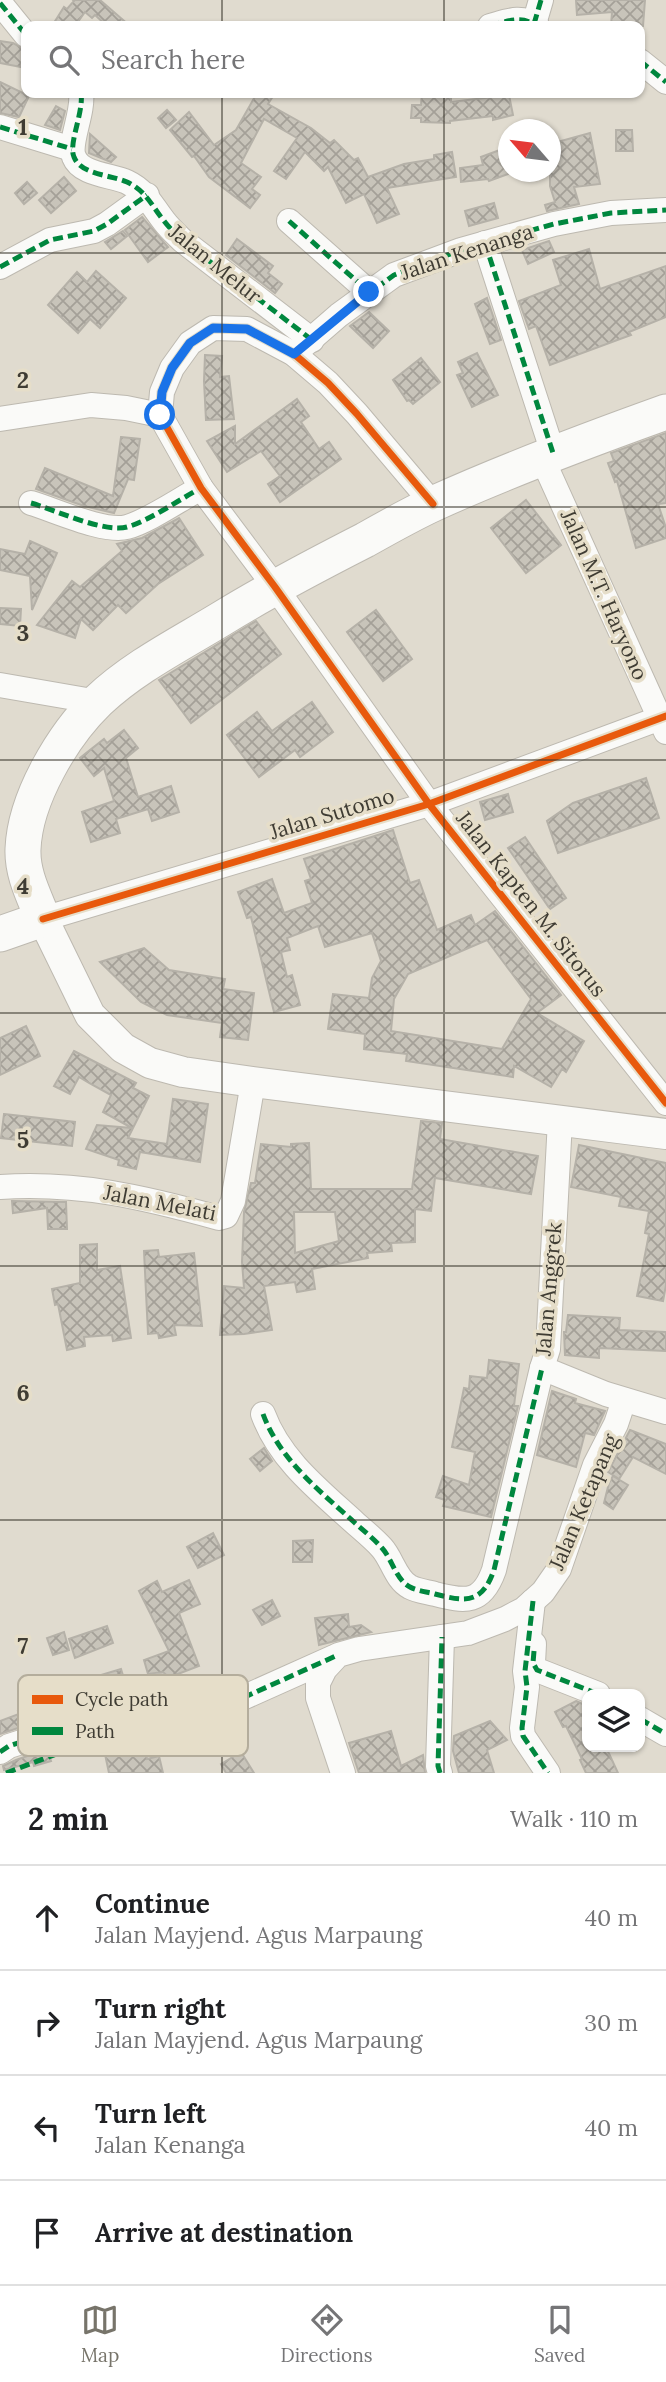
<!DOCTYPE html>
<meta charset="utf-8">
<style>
:root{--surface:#fff;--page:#f2f2f2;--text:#202124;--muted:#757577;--line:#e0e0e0;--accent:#77746a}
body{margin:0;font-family:Lora,serif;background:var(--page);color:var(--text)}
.controls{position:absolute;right:21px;bottom:21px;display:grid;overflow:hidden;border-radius:14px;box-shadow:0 2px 5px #0004}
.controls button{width:63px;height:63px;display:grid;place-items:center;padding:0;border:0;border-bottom:2px solid var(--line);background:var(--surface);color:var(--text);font:35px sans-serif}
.compass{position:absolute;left:498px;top:119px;width:63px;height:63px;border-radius:50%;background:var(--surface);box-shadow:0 2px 5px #0004;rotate:298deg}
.stop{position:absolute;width:21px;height:21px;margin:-16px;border:5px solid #1a73e8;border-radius:50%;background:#fff}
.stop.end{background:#1a73e8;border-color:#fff;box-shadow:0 2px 7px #0008}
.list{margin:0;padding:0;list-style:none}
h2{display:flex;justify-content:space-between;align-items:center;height:91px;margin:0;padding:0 28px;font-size:30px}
h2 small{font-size:23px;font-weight:400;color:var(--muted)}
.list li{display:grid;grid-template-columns:46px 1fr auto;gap:21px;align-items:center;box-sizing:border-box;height:105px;padding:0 28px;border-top:2px solid var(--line)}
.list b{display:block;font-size:26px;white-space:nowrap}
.list p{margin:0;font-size:23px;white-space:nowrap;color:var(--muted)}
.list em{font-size:23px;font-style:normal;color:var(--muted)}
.icon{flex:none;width:38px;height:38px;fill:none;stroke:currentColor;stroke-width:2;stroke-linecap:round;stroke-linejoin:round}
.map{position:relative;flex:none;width:666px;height:1773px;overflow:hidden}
.search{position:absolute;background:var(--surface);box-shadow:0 2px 5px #0004;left:21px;right:21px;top:21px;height:77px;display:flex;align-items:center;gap:18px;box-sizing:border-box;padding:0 24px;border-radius:14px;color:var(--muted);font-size:26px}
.sheet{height:511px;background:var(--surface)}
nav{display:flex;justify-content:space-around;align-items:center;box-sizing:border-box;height:98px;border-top:2px solid var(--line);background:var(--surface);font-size:19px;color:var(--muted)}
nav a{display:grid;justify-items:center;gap:4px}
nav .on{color:var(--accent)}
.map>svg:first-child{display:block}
</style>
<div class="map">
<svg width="666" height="1773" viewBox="0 0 666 1773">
<defs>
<pattern id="building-cross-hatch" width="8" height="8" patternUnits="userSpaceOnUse" patternTransform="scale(1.75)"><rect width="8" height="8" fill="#c8c4ba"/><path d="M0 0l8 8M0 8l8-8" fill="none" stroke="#a4a098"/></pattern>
</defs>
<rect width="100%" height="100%" fill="#e0dbcf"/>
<g fill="url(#building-cross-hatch)" stroke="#b5b1a8" stroke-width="2" fill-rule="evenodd">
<path d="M73 0H100L130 26H107L95 15 92 18 85 12 75 26H52L64 7 67 9 74 1Z"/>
<path d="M576 0H645L643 26H611L612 12 577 15Z"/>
<path d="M0 41 13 43 24 49 21 67 0 63Z"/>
<path d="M0 82 29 96 19 117 0 113Z"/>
<path d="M257 93H275L268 104 311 128 330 143 334 140 354 160 358 158 368 177 404 164 434 159V155L452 152 456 177 387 188 399 214 377 223 364 194 346 203 328 167 324 171 305 152 286 179 274 171 297 138 264 119 241 163 261 177 252 189 260 195 250 208 209 177 194 156 192 157 170 130 189 112 214 145 236 130Z"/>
<path d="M422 94 451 95V102L509 95 513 115 493 120V116L450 121V123L421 122V118H411L412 105H421Z"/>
<path d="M56 106 65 111 60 130 45 125Z"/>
<path d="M167 110 176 120 166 128 158 118Z"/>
<path d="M616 130H632L633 151H616Z"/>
<path d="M590 133 600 184 574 187 579 204 547 211 545 205 555 202 550 186V144Z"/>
<path d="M90 134 116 157 111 162 89 153Z"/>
<path d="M508 147V174L489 181 488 179 461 182 460 168 483 165 481 157Z"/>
<path d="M64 177 76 191 51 213 39 200Z"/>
<path d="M27 182 37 193 24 204 15 193Z"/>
<path d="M494 203 498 218 469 226 465 211Z"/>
<path d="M142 217 168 247 148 262 125 230Z"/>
<path d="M123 231 127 236 111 249 105 242Z"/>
<path d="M237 239 273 266 268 273 282 284 275 293 226 255Z"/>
<path d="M549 241 554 252 528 264 522 250Z"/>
<path d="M589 249 600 289 666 266V317L629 332 631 335 550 365 536 326 529 329 519 301 561 285 553 260Z"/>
<path d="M96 271 126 298 100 328 90 319 78 333 48 305 77 272 87 282Z"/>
<path d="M487 298 501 340 490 344 475 304Z"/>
<path d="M369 312 389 331 373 348 350 326Z"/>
<path d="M477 353 498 395 472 407 457 375 463 373 458 362Z"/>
<path d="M205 355 222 356 220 377 229 376 234 419 206 420 204 381Z"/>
<path d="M421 358 440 382 413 404 409 400 407 401 393 380Z"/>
<path d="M297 399 309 416 301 422 319 449 329 442 341 459 280 502 268 484 280 476 261 451 227 472 207 441 235 426V444Z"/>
<path d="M666 433V503L658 504 666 528V538L636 548 617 481 615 482 608 463 614 461 611 453Z"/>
<path d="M121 437 140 439 134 480 128 479 114 513 84 506 36 489 45 468 113 496Z"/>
<path d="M526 500 561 545 526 573 491 528Z"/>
<path d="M179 518 203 555 158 584 126 613 118 605 93 630 81 619 75 638 37 625 72 581 80 587 122 551 117 544 142 538Z"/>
<path d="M30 541 57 553 32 610 30 576 0 570V549L25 554Z"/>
<path d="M0 608 21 609 20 626 0 624Z"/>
<path d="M376 610 412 659 383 681 347 632Z"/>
<path d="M256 621 281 654 191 723 159 680Z"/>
<path d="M312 702 333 732 300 757 295 750 259 777 227 735 257 712 272 731Z"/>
<path d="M124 730 138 748 126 758 138 797 171 786 179 812 152 821 148 809 116 819 120 833 91 842 82 812 114 801 104 768 94 776 80 758 104 739 107 743Z"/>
<path d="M646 778 659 818 558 853 547 821 573 803Z"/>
<path d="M508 794 513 812 485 820 480 802Z"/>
<path d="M393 830 410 883 419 880 437 930 471 915 475 925 495 911 561 995 537 1013 584 1041 566 1072 562 1069 551 1087 514 1066 513 1077 406 1061 407 1054 364 1049 365 1034 328 1029 333 994 369 998 372 978 381 961 372 933 325 947 318 926 287 938 290 950 281 952 287 977 292 975 300 1005 274 1012 251 917 247 918 238 892 272 879 284 913 312 903 305 881 311 879 304 859ZM487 940 531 999 502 1049 391 1031 394 999 408 974Z"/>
<path d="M525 837 566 898 550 909 508 848Z"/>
<path d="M144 948 169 970 225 979 223 989 254 993 248 1040 220 1037 222 1023 167 1015 141 1002 100 962Z"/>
<path d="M26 1026 40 1056 0 1075V1038Z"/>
<path d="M74 1051 136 1083 133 1088 149 1096 128 1138 167 1144 173 1099 208 1104 200 1162 140 1152 136 1169 118 1165 119 1160 86 1149 97 1125 132 1128 103 1112 111 1095 89 1083 79 1077 70 1094 54 1086Z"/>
<path d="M4 1114 75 1122 72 1146 1 1138Z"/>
<path d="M421 1121 442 1123 440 1139 538 1156 531 1194 435 1178 431 1211 415 1209V1242L391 1243 392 1251 367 1253 368 1258 312 1269 315 1289 297 1292 295 1282 264 1286 272 1330 244 1334 220 1335 224 1286 244 1288 242 1262 244 1212 251 1183H255L261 1144 291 1147V1144L309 1143 311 1189H412ZM294 1212H335L339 1241 295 1253Z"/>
<path d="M579 1145 666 1163V1285L663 1301 637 1296 649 1234 645 1233 649 1211 619 1206 621 1197 571 1187Z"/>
<path d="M12 1201 66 1202 67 1229H48L47 1208 13 1213Z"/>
<path d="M97 1244V1270L120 1266 131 1338 113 1341 112 1335 84 1337 85 1346 67 1350 58 1304 55 1305 52 1289 80 1283V1245Z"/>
<path d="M158 1250 159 1257 194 1253 202 1326 174 1325 176 1335 159 1338 158 1333 148 1334 144 1251Z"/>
<path d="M568 1315 620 1318 619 1330 666 1332V1351L599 1348V1358L565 1355 564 1332H566Z"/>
<path d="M489 1360 519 1364 514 1406H518L491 1517 443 1506 445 1500 436 1497 443 1476 469 1485 475 1452 452 1447 464 1388 469 1389 470 1376 487 1378Z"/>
<path d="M552 1391 576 1399 575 1403 605 1411 594 1435 585 1433 576 1467 537 1455Z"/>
<path d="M630 1430 666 1444V1474L633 1457 619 1479 608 1472Z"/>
<path d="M264 1448 272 1461 260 1471 250 1459Z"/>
<path d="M613 1476 628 1485 613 1509 604 1503 609 1483Z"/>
<path d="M213 1533 224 1555 198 1568 187 1547Z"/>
<path d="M313 1540 312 1562H293V1541Z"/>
<path d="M189 1580 200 1604 179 1613 199 1666 170 1677 174 1679 172 1680 163 1672 148 1674 144 1660 169 1651 139 1591 157 1581 162 1592Z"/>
<path d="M272 1600 280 1616 262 1625 253 1610Z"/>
<path d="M348 1614 349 1627 361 1625 371 1632 319 1645 315 1618Z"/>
<path d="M107 1626 113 1643 75 1658 69 1639Z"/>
<path d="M64 1632 69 1650 53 1655 47 1638Z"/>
<path d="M121 1669 125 1682 60 1704 33 1723 0 1734V1721L19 1714 18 1711 41 1704 38 1694Z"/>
<path d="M576 1701 587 1706V1747H606L618 1773H586L580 1760 582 1759 566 1726 563 1727 555 1712Z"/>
<path d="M134 1710 147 1759 159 1756 163 1773H109L103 1745 115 1741 108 1719Z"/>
<path d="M490 1721 507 1740 487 1750 494 1773H459L453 1751 454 1736Z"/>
<path d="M391 1731 401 1766 423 1755 425 1773H359L349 1743Z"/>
<path d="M47 1749 51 1761 34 1766 33 1762 4 1770 3 1766 16 1760Z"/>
<path d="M241 1752 254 1773H226L221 1764Z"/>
</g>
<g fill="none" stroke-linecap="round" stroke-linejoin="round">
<defs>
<g id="minor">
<path d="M0 3 26 35"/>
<path d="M534 24 541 0"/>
<path d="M490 26C508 21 521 15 537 26"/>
<path d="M640 61 666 82"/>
<path d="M81 93C84 112 68 144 74 157 81 175 112 175 127 182 146 191 152 206 164 221 170 229 177 235 183 241L312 340"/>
<path d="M0 127 72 149"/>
<path d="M289 221 369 292"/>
<path d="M485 243 553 453"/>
<path d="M0 267 50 240 94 231 107 224 147 195"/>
<path d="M294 354 339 315 394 275 461 250 554 224 611 213 666 210"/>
<path d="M0 419 91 405 126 408 160 415"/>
<path d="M542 458 666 732"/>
<path d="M31 503C55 510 104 533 127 527 149 521 180 499 201 488"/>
<path d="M433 504 357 414 328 383 294 354 247 329 213 328 190 343 172 368 162 392 160 415 201 488 275 587 429 804 666 1103"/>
<path d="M0 685 98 702"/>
<path d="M43 919 429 804 666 716"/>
<path d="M560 1120 548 1349 542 1368 606 1394 666 1412"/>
<path d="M0 1187C79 1182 143 1197 219 1218L226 1216 233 1201 253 1082"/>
<path d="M263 1414C280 1460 319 1490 355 1523 364 1531 374 1539 382 1548 392 1559 396 1580 410 1587 417 1591 428 1592 435 1594 466 1602 482 1604 494 1570L542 1368"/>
<path d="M533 1601 525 1671 527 1687 522 1728 523 1736 548 1773"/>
<path d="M534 1644 533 1663 537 1670 598 1694"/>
<path d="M238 1700 334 1657"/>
<path d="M640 1719 666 1734"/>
<path d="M0 1752 9 1746 40 1736 65 1718 159 1686"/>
<path d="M343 1773 318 1698V1683L325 1669 338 1655 359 1649 468 1633 505 1619 524 1609 543 1592 559 1569 595 1465 616 1424 624 1400"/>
<path d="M440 1773 438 1766 442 1637"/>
</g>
<path id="major" d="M43 919 90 1015 123 1048 150 1063 183 1072 253 1082 666 1134"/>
<path id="highway" d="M0 934 43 919C34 896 22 874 23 849 25 798 63 735 98 701 134 667 180 644 221 619 268 590 316 565 365 540 388 527 411 514 435 503 510 469 588 440 666 412"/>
</defs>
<use href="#minor" stroke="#bdb9b0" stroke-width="26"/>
<use href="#major" stroke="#bdb9b0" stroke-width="32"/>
<use href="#highway" stroke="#bdb9b0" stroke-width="37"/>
<use href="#minor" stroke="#fafaf8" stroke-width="24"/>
<use href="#major" stroke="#fafaf8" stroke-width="30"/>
<use href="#highway" stroke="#fafaf8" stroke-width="35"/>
<g stroke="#00873e" stroke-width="5" stroke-dasharray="10 5" stroke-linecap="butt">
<path d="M0 3 26 35"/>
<path d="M534 24 541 0"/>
<path d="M490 26C508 21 521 15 537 26"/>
<path d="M640 61 666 82"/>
<path d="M81 93C84 112 68 144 74 157 81 175 112 175 127 182 146 191 152 206 164 221 170 229 177 235 183 241L312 340"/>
<path d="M0 127 72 149"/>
<path d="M289 221 369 292"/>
<path d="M485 243 553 453"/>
<path d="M0 267 50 240 94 231 107 224 147 195"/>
<path d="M294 354 339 315 394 275 461 250 554 224 611 213 666 210"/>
<path d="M31 503C55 510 104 533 127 527 149 521 180 499 201 488"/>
<path d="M263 1414C280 1460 319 1490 355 1523 364 1531 374 1539 382 1548 392 1559 396 1580 410 1587 417 1591 428 1592 435 1594 466 1602 482 1604 494 1570L542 1368"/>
<path d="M533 1601 525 1671 527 1687 522 1728 523 1736 548 1773"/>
<path d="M534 1651 533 1663 537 1670 598 1694"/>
<path d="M640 1719 666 1734"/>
<path d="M0 1752 9 1746 40 1736 65 1718 159 1686"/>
<path d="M6 1773 107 1735 168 1730 190 1746 205 1739 217 1721 238 1700 338 1655"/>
<path d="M440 1773 438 1766 442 1637"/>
</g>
<defs>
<g id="cycleway">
<path d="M433 504 357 414 328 383 294 354 247 329 213 328 190 343 172 368 162 392 160 415 201 488 275 587 429 804 666 1103"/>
<path d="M43 919 429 804 666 716"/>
</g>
</defs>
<use href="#cycleway" stroke="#e6dec9" stroke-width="11"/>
<use href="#cycleway" stroke="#e8590c" stroke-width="7"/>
</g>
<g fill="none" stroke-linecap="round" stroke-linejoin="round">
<path stroke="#1a73e8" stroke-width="9" d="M160 415 162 392 172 368 190 343 213 328 247 329 294 354 369 292"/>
</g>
<path fill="none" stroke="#3f3c33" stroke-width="2" stroke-opacity="0.55" d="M222 0V26M444 0V26M222 93V1773M444 93V1773M0 253H666M0 507H666M0 760H666M0 1013H666M0 1266H666M0 1520H666"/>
<g text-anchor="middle" stroke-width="7" stroke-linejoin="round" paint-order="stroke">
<g font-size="21" fill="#3f3c33" stroke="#e6dec9">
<text transform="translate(467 252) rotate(-18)" y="7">Jalan Kenanga</text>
<text transform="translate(215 264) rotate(39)" y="7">Jalan Melur</text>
<text transform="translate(604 595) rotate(66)" y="7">Jalan M.T. Haryono</text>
<text transform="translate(332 814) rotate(-17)" y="7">Jalan Sutomo</text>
<text transform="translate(531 904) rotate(52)" y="7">Jalan Kapten M. Sitorus</text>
<text transform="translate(160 1203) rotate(11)" y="7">Jalan Melati</text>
<text transform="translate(549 1289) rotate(-85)" y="7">Jalan Anggrek</text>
<text transform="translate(584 1502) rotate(-67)" y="7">Jalan Ketapang</text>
</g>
</g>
<rect x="18" y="1675" width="230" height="81" rx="10" fill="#e6dec9" stroke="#b4ad9c" stroke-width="2"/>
<rect x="32" y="1695" width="31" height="9" fill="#e8590c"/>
<rect x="32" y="1727" width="31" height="8" fill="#00873e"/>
<g font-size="19" fill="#3f3c33">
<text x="75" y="1706">Cycle path</text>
<text x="75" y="1738">Path</text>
</g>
<g font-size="23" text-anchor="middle" font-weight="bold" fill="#3f3c33" stroke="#e6dec9" stroke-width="7" stroke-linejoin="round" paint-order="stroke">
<text x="23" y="135">1</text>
<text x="23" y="388">2</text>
<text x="23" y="641">3</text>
<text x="23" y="894">4</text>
<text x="23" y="1148">5</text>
<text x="23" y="1401">6</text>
<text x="23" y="1654">7</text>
</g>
</svg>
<div class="controls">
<button><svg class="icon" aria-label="layers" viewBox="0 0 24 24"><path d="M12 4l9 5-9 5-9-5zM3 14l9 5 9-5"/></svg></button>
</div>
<svg class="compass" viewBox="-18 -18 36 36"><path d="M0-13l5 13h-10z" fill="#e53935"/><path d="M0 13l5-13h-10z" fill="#757577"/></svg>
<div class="stop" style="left:160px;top:415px"></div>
<div class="stop end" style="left:369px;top:292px"></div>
<div class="search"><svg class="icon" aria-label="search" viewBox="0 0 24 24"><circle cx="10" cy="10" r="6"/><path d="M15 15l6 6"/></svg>Search here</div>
</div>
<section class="sheet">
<h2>2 min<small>Walk · 110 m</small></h2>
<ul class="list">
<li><svg class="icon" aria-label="ahead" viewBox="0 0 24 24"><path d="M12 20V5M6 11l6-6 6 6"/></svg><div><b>Continue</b><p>Jalan Mayjend. Agus Marpaung</p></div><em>40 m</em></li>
<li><svg class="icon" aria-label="right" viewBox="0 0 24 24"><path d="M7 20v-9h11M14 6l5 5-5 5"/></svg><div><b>Turn right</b><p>Jalan Mayjend. Agus Marpaung</p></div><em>30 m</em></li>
<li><svg class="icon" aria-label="left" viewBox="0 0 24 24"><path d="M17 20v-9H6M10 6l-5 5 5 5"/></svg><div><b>Turn left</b><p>Jalan Kenanga</p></div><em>40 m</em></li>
<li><svg class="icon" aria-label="arrive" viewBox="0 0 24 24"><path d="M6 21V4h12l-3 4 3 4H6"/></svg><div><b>Arrive at destination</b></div></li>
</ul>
</section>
<nav>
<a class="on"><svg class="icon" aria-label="map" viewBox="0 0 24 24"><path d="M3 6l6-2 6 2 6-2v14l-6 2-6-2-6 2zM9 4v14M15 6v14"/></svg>Map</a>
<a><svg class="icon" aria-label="directions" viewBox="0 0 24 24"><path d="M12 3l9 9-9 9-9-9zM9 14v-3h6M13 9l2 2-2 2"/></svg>Directions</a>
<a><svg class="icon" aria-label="saved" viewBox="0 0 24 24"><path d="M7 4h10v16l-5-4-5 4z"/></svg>Saved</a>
</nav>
